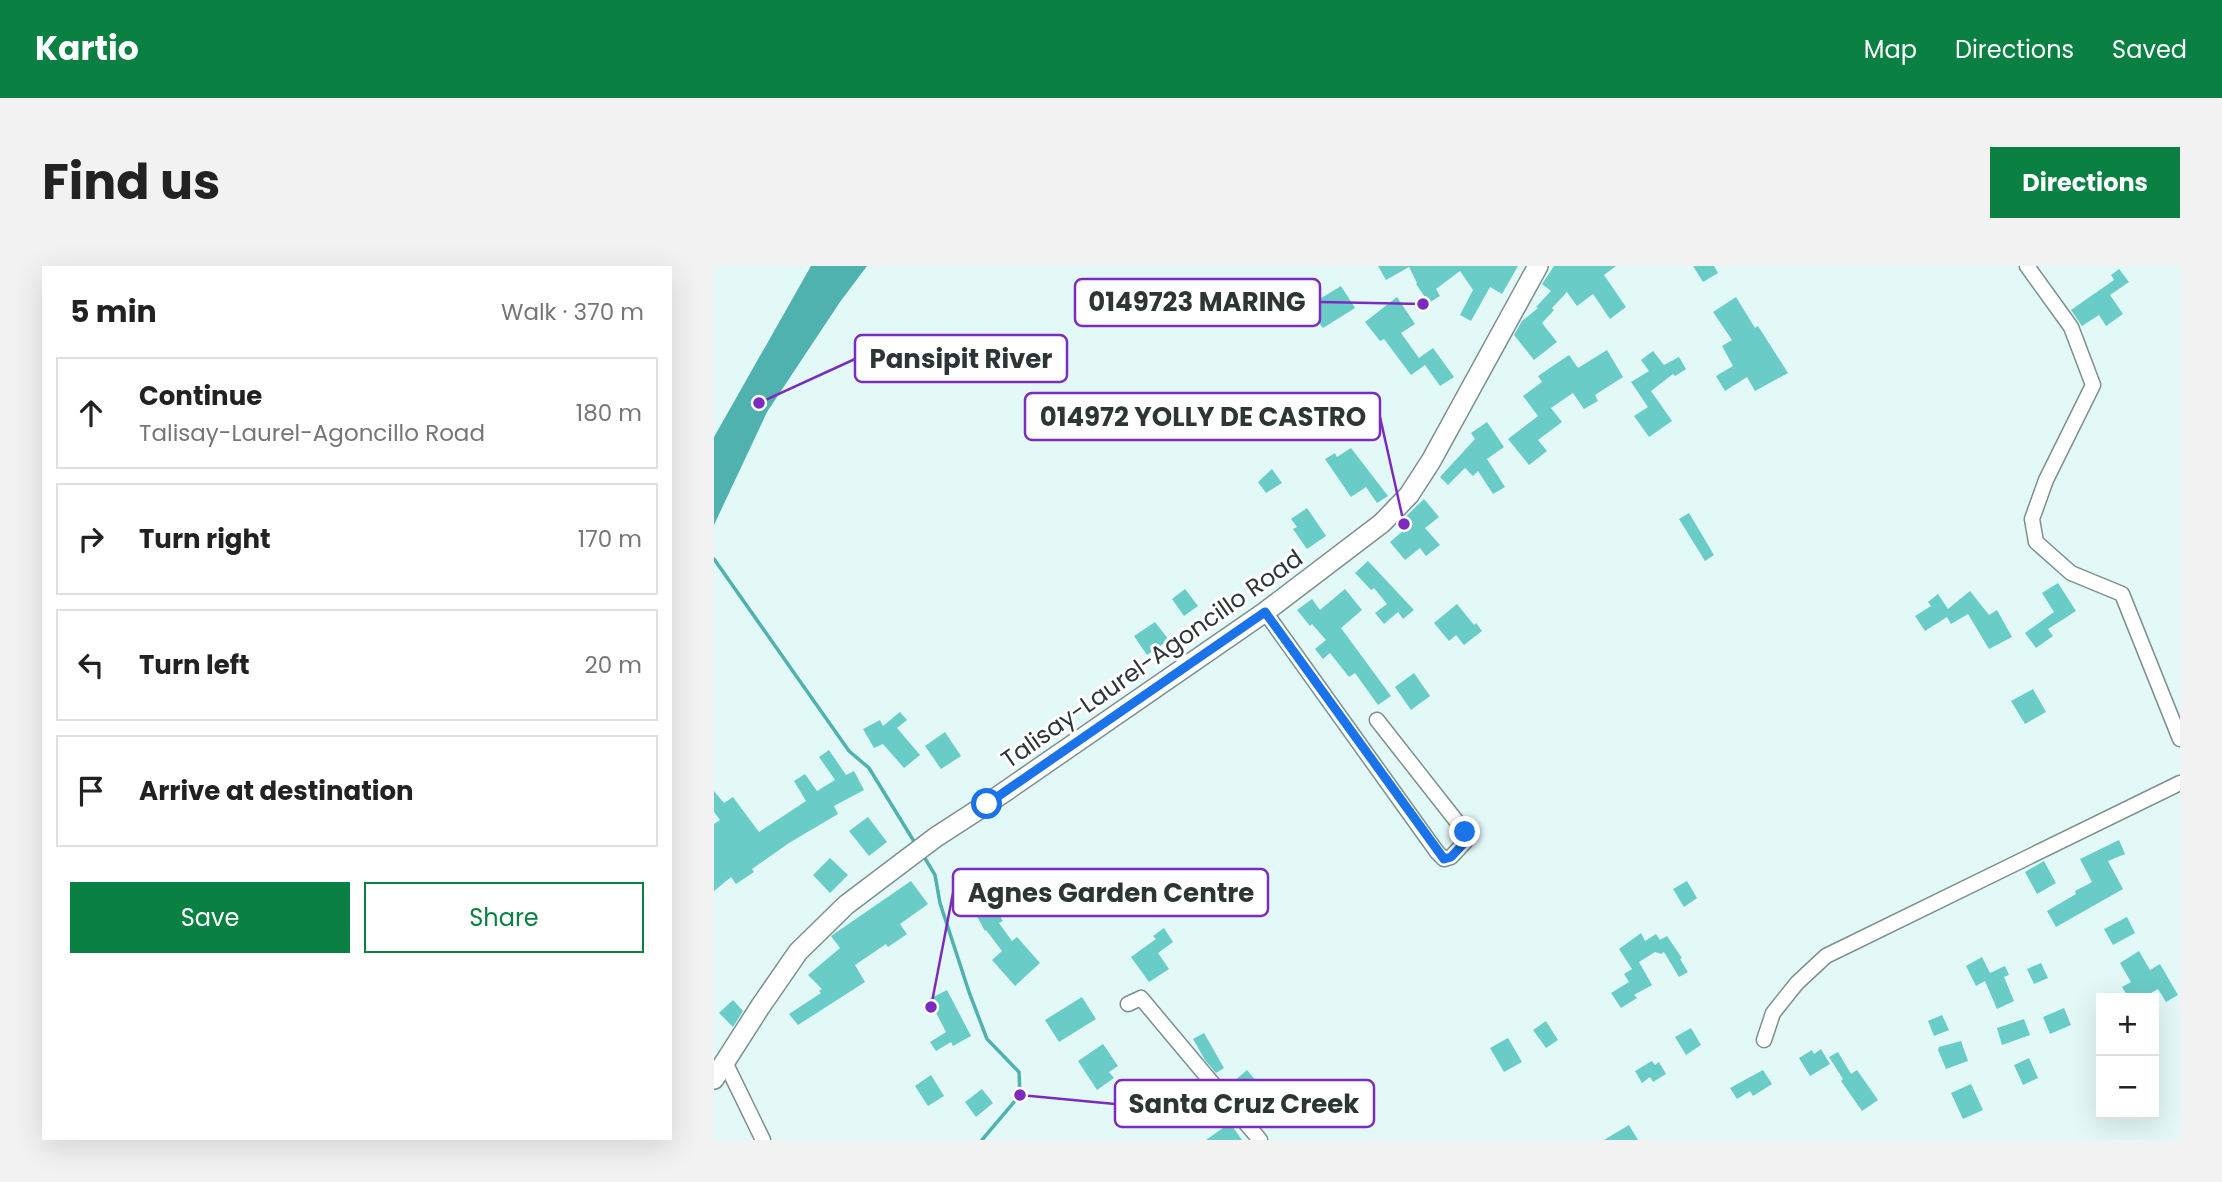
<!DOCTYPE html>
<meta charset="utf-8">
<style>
:root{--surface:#fff;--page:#f2f2f2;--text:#222;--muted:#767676;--line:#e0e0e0;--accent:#0b8043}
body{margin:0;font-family:Poppins,sans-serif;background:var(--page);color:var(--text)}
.controls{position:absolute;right:21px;bottom:21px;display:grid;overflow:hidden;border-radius:0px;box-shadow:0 7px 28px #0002}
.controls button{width:63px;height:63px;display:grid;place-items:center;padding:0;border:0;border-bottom:2px solid var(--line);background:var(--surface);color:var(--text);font:35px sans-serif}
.stop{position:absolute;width:21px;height:21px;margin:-16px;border:5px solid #1a73e8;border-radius:50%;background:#fff}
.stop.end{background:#1a73e8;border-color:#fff;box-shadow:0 2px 7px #0008}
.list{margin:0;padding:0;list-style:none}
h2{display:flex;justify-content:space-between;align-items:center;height:91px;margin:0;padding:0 28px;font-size:30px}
h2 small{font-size:23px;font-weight:400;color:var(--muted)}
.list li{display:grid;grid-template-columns:46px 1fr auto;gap:21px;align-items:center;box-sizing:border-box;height:112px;margin:0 14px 14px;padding:0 14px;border:2px solid var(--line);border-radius:0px}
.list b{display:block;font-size:26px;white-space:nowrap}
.list p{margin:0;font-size:23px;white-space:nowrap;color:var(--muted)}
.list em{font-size:23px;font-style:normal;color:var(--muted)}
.actions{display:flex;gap:14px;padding:21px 28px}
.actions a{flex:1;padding:16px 0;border:2px solid var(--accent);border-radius:0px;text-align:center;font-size:24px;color:var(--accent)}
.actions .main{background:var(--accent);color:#fff}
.icon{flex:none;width:38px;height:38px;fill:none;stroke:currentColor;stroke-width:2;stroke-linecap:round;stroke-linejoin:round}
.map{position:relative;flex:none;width:1466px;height:874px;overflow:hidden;border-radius:0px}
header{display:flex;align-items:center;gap:42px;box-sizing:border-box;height:98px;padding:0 35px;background:var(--accent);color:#fff}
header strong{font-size:33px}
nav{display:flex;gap:38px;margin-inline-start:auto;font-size:24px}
.intro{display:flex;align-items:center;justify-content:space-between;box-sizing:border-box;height:168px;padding:0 42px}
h1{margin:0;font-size:49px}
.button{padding:18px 32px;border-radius:0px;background:var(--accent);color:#fff;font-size:24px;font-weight:700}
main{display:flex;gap:42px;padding:0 42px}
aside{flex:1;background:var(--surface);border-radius:0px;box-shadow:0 7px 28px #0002}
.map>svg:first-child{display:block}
</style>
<header>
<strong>Kartio</strong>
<nav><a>Map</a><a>Directions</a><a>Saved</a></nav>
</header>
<div class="intro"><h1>Find us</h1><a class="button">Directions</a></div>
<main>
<aside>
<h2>5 min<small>Walk · 370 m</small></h2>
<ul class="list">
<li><svg class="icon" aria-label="ahead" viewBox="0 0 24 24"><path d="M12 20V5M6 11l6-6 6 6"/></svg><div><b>Continue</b><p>Talisay-Laurel-Agoncillo Road</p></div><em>180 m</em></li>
<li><svg class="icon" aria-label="right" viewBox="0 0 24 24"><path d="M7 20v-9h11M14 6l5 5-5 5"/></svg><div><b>Turn right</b></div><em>170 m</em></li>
<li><svg class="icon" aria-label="left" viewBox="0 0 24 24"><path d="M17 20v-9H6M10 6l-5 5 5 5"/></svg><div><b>Turn left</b></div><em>20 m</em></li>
<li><svg class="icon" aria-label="arrive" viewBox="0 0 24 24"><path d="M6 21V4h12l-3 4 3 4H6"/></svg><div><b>Arrive at destination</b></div></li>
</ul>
<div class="actions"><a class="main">Save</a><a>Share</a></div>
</aside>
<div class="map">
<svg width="1466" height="874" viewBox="0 0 1466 874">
<rect width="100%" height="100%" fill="#e3f9f7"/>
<path fill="#4fb2ae" d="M97 0H153L126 36 53 146 0 259V171Z"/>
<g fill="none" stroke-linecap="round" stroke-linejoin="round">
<g stroke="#4fb2ae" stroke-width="3.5">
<path d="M0 293 135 485 155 502 201 577"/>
<path d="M209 589 221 609 226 637 255 726 273 773 305 806 306 829 268 874"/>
</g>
</g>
<g fill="#6accc7">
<path d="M664 0H804L788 28 776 21 757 55 746 49 759 24 746 5 722 23 726 30 715 37 702 18 703 17 695 1 672 14Z"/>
<path d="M840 0H902L890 9 912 41 896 53 879 28 863 40 853 26 838 42 840 44 828 57 843 76 820 94 800 69 808 55 824 42 822 41 837 25 828 18Z"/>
<path d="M979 0H1000L1004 7 989 16Z"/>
<path d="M1405 3 1415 16 1396 29 1409 48 1392 60 1385 49 1368 60 1357 44 1400 14 1397 9Z"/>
<path d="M627 20 641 42 609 62 592 40 602 32 604 34Z"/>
<path d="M683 31 701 58 687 67 705 92 719 82 740 111 726 120 711 99 697 109 670 73 666 75 651 56Z"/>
<path d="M1022 31 1041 62 1044 60 1074 107 1041 125 1033 111 1011 125 1002 110 1019 100 1008 80 1018 74 999 46Z"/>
<path d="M893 84 909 111 881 129 884 135 870 143 859 127 837 142 848 156 824 174 833 185 815 199 794 173 824 150 809 130 828 116 824 110 855 89 864 102Z"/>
<path d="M939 85 950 99 965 91 972 103 961 110 959 108 937 125 958 155 935 171 920 150 934 141 917 116 935 105 927 94Z"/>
<path d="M773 156 790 181 773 193 791 221 779 228 764 205 759 210 751 202 734 219 726 211 761 173 757 167Z"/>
<path d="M637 182 674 230 663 237 652 221 637 231 611 193 621 187 623 191Z"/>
<path d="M558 203 568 217 552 227 544 216Z"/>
<path d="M710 233 725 251 711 262 726 279 712 290 706 282 691 294 676 276 690 264 685 257Z"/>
<path d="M593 242 612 270 593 283 579 263 583 261 577 253Z"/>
<path d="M975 247 1000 289 991 295 965 253Z"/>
<path d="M654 295 700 344 689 353 684 346 670 358 661 347 673 338 660 322 657 324 641 307Z"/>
<path d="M1344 317 1362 345 1334 363 1339 370 1322 382 1311 367 1340 346 1328 327Z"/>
<path d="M471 323 484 340 470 350 458 333Z"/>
<path d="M631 323 648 344 627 362 677 430 664 439 641 407 635 411 616 387 609 393 601 383 612 374 598 358 596 360 583 344 598 333 606 344Z"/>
<path d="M1256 325 1275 349 1283 344 1298 371 1275 383 1254 348 1237 358 1233 351 1211 365 1201 350 1217 340 1214 336 1224 328 1234 343Z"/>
<path d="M743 338 760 359 762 357 768 365 750 379 742 369 735 375 720 357Z"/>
<path d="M441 356 455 374 433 389 420 370Z"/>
<path d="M700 407 716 430 697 444 681 421Z"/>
<path d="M1319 423 1332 446 1311 458 1297 435Z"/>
<path d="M186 446 193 454 183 462 206 489 190 502 169 478 160 482 149 463 166 454 169 460Z"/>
<path d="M231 466 247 490 227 503 211 480Z"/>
<path d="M115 484 132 509 140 505 150 524 120 540 124 548 75 577 38 603 40 606 22 618 17 611 0 625V558L6 554 0 546V525L10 537 19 531 45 566 92 535 80 515 91 508 103 525 121 514 105 491Z"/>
<path d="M154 551 173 576 155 590 135 565Z"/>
<path d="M1405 574 1411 588 1394 595 1409 623 1342 661 1333 645 1362 628 1361 625 1378 616 1366 593Z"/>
<path d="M116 592 134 609 116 627 99 609Z"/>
<path d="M1330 595 1342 617 1323 628 1311 606Z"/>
<path d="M197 615 214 638 186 658 193 668 174 681 172 678 141 699 151 716 84 759 75 748 107 727 105 725 108 723 94 709 126 682 117 670Z"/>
<path d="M973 615 983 632 970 641 959 623Z"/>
<path d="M272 624 289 655 285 657 298 675 303 671 326 697 301 720 278 694 288 685 272 664 271 665 254 634Z"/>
<path d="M1413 651 1421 667 1399 679 1390 663Z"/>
<path d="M450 662 459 676 444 687 455 703 435 716 417 691 442 673 439 670Z"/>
<path d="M927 667 931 675 942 668 946 674 953 670 968 692 966 693 974 706 965 711 950 686 947 688 941 686 925 696 938 719 920 729 923 732 907 742 897 727 915 716 910 708 918 703 905 683Z"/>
<path d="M1425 685 1436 704 1446 698 1464 729 1452 736 1444 723 1428 732H1415L1408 721 1417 716 1406 697Z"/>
<path d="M1268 691 1276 707 1291 700 1295 709 1290 711 1300 735 1283 743 1271 715 1262 720 1252 700Z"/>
<path d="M1327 697 1334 712 1320 718 1313 703Z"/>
<path d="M233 724 257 770 239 780 237 776 222 785 216 776 232 766 215 733Z"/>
<path d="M368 731 382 753 345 776 331 754Z"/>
<path d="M19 734 29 745 19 761 5 747Z"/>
<path d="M1350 742 1357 759 1336 768 1329 751Z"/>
<path d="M1228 749 1235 764 1220 770 1214 755Z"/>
<path d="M1310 753 1316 769 1288 779 1283 762Z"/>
<path d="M832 755 844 774 832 782 819 764Z"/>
<path d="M977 762 987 779 972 789 961 771Z"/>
<path d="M490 767 510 802 502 807 491 794 479 773Z"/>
<path d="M794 772 808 796 790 806 776 782Z"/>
<path d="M1247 775 1254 795 1232 803 1224 784 1225 781Z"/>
<path d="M389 778 404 800 395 806 400 812 383 824 364 795Z"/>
<path d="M1107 783 1116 798 1096 810 1085 792 1098 784 1100 788Z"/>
<path d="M1124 786 1137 808 1143 804 1164 834 1148 845 1127 815 1129 813 1115 791Z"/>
<path d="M1315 792 1324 812 1309 819 1300 799Z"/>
<path d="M938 795 941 799 945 796 952 808 939 816 936 811 928 817 921 805Z"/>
<path d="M533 804 550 825 535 837 518 817Z"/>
<path d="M1049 804 1058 818 1039 830 1036 825 1023 833 1016 822Z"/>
<path d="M217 809 230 830 214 840 201 820Z"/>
<path d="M1257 818 1269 844 1249 853 1237 827Z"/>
<path d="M268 823 279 837 262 851 251 836Z"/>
<path d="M516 857 528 874H492Z"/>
<path d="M915 859 924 874H890Z"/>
</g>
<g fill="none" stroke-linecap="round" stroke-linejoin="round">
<defs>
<g id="street">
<path d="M1313 0 1357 61 1379 119 1332 214 1318 253 1322 276 1357 307 1408 328 1466 473"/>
<path d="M551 346 723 586 730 593 737 591 751 576V566L663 454"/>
<path d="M414 738 427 732 546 874"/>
<path d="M1050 774 1059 747 1083 717 1112 690 1466 517"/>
<path d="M11 796 49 874"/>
</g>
<path id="secondary" d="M0 813 46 741 84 686 132 639 222 571 273 538 551 346 668 257 695 229 717 195 824 0"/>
</defs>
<use href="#street" stroke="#7c908e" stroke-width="17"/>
<use href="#secondary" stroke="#7c908e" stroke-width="22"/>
<use href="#street" stroke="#fff" stroke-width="14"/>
<use href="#secondary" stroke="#fff" stroke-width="19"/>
</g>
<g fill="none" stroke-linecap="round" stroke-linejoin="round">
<path stroke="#1a73e8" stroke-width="9" d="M273 538 551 346 730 593 737 591 751 576V566"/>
</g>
<g text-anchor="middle" stroke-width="6" stroke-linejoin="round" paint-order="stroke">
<g font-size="24" fill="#2d3535" stroke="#fff">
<text transform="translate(438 393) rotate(-35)" y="8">Talisay-Laurel-Agoncillo Road</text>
</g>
</g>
<path fill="none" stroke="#7b2cbf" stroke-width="2.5" d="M709 38L606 36M45 137L141 93M690 258L666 151M217 741L239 627M306 829L401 838"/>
<g fill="#7b2cbf" stroke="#fff" stroke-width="2.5">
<circle cx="709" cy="38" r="7"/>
<circle cx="45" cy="137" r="7"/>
<circle cx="690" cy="258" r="7"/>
<circle cx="217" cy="741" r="7"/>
<circle cx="306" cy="829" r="7"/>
</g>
<g fill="#fff" stroke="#7b2cbf" stroke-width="2.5">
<rect x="361" y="13" width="245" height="47" rx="7"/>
<rect x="141" y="69" width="212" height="47" rx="7"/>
<rect x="311" y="127" width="355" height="47" rx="7"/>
<rect x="239" y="603" width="315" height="47" rx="7"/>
<rect x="401" y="814" width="259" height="47" rx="7"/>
</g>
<g font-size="26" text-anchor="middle" font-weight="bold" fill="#2d3535">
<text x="483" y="45">0149723 MARING</text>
<text x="247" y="102">Pansipit River</text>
<text x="489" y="160">014972 YOLLY DE CASTRO</text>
<text x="397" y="636">Agnes Garden Centre</text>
<text x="530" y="847">Santa Cruz Creek</text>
</g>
</svg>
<div class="controls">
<button>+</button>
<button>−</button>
</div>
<div class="stop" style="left:273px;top:538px"></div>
<div class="stop end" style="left:751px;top:566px"></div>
</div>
</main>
